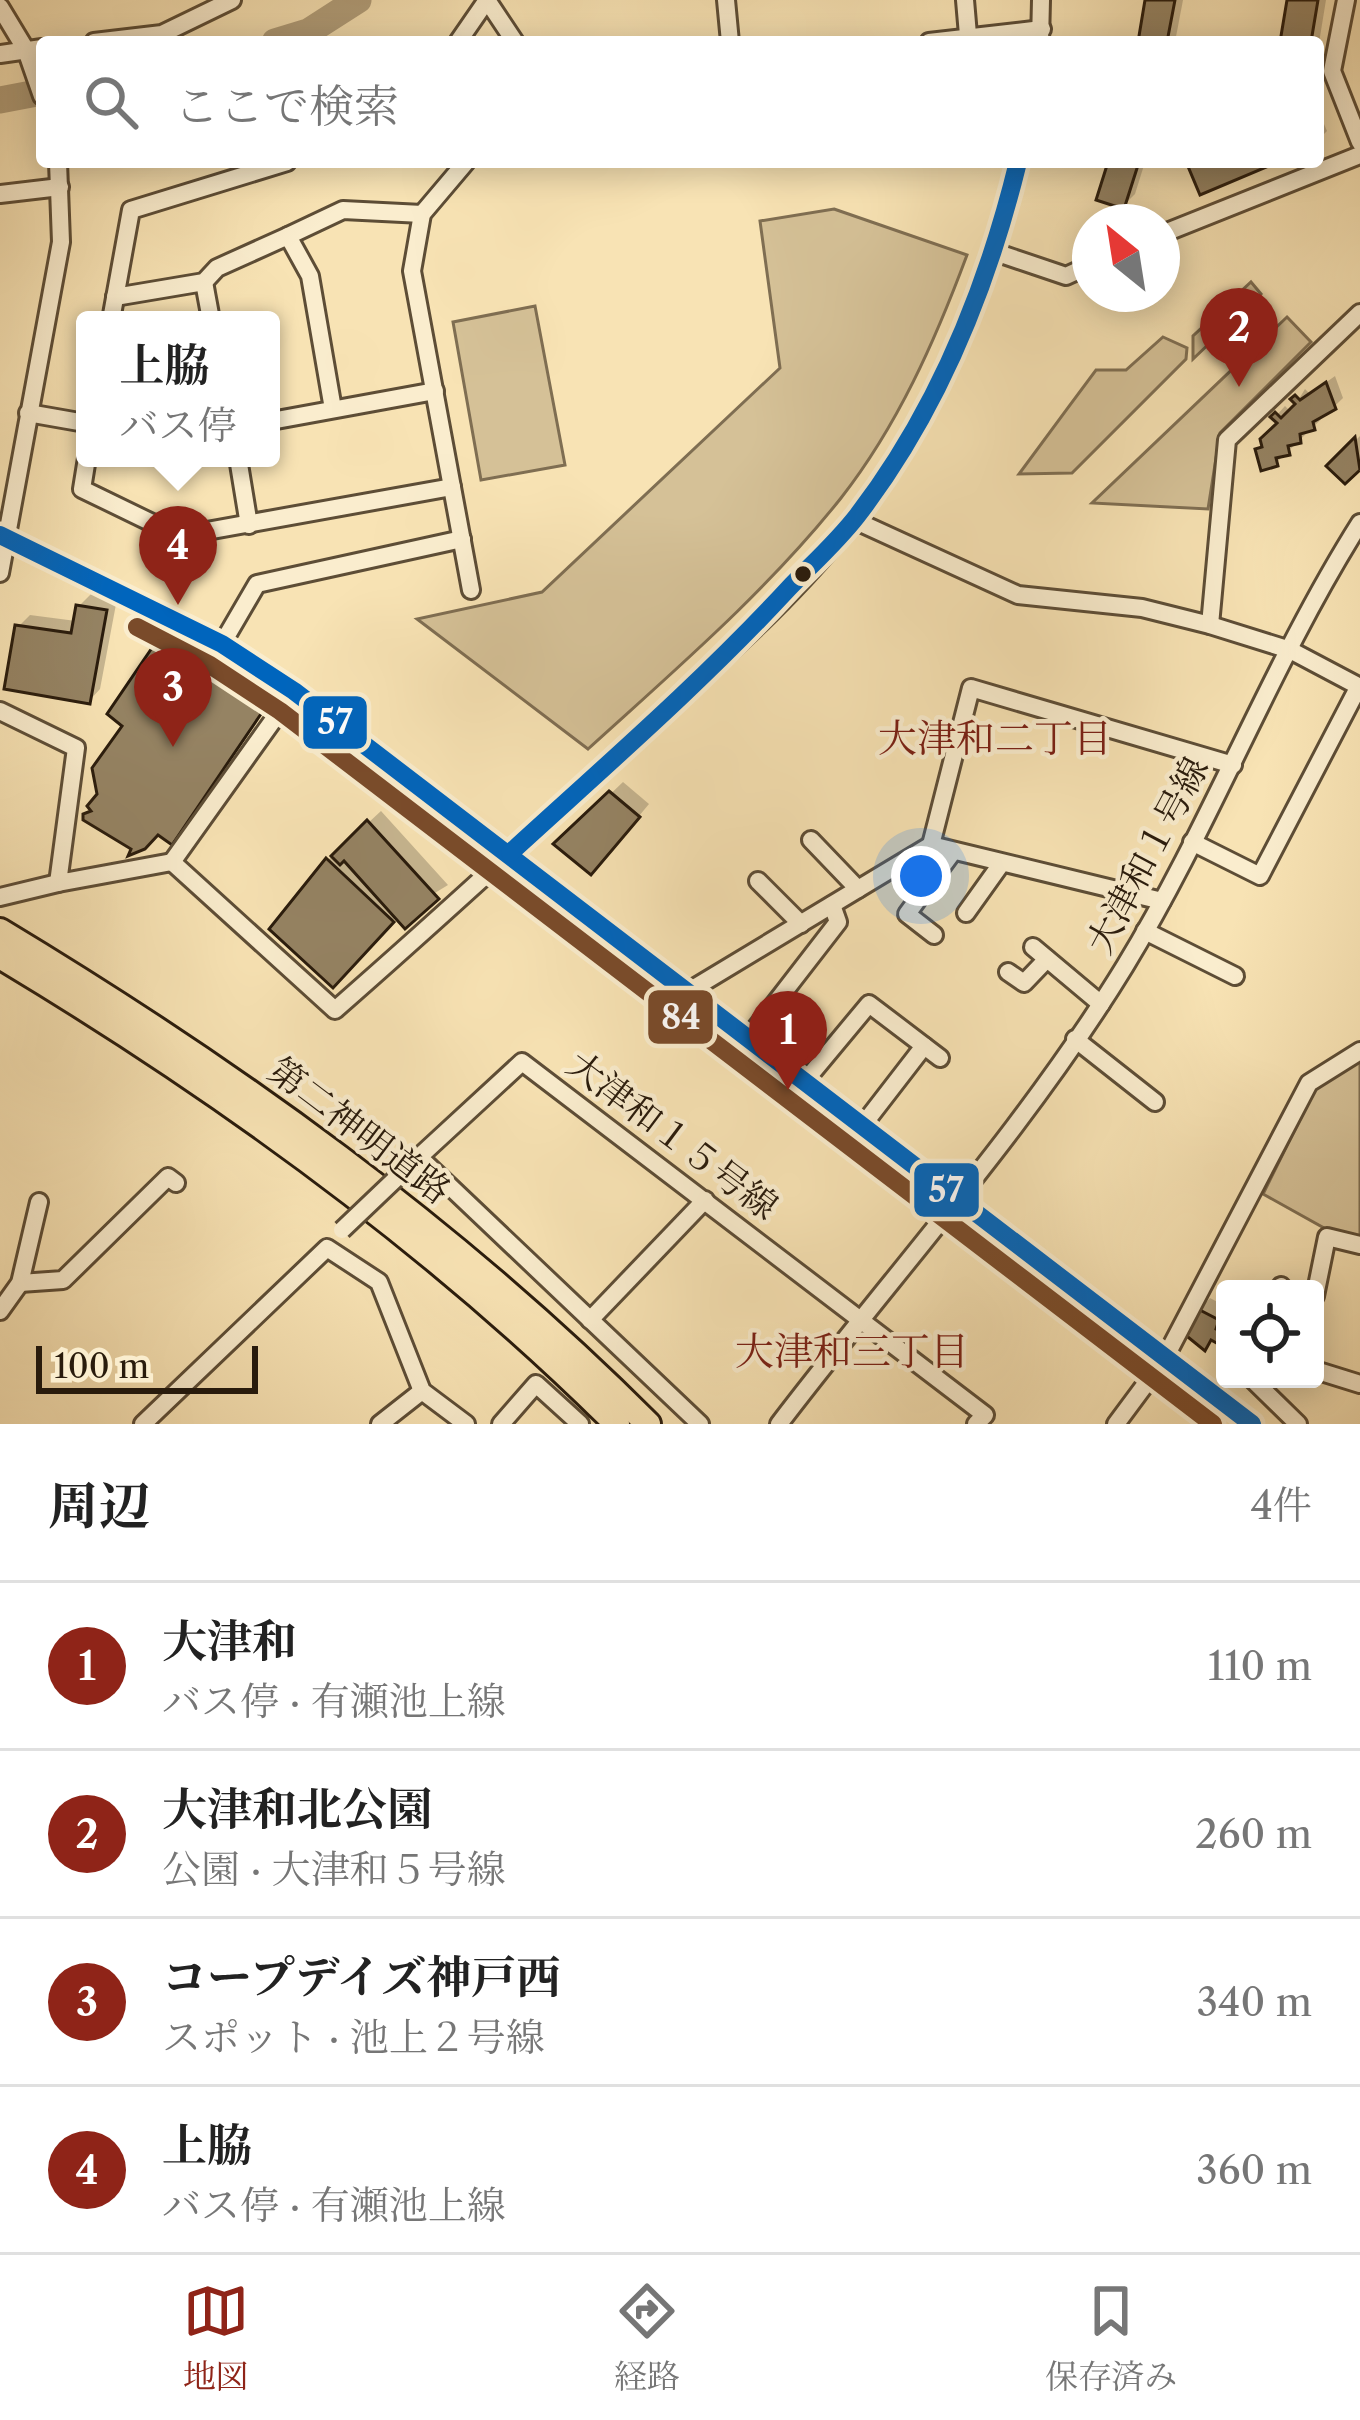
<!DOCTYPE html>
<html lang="ja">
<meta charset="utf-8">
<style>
:root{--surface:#fff;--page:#f6f6f6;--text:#222;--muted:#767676;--line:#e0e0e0;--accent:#8f2418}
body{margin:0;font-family:"Libre Caslon Text","Noto Serif JP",serif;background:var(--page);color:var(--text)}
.controls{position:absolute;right:36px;bottom:36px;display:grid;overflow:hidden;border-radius:12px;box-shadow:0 6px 30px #0003}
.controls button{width:108px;height:108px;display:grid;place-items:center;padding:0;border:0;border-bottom:3px solid var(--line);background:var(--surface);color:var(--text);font:60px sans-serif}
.compass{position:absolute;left:1072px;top:204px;width:108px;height:108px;border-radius:50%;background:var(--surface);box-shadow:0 6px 30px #0003;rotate:330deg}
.scale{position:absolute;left:36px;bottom:30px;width:222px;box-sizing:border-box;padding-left:12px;border:6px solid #291b0c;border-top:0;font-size:33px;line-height:42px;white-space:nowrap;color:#291b0c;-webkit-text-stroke:9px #faedce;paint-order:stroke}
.you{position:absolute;left:921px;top:876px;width:42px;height:42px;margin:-30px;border:9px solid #fff;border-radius:50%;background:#1a73e8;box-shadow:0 0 0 18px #1a73e833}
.badge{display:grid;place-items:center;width:78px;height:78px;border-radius:50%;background:var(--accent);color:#fff;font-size:39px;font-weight:700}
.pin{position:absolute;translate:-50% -99px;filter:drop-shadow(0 3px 6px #0008)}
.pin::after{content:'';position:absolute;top:63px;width:42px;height:36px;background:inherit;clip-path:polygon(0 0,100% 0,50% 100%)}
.popup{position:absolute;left:76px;top:311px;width:204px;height:156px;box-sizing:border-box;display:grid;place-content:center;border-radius:12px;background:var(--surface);filter:drop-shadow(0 3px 9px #0005);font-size:39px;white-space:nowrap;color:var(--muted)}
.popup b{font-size:45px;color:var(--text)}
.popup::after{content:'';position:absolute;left:50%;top:100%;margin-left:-24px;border:24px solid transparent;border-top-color:var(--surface)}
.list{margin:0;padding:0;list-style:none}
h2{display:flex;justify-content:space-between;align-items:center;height:156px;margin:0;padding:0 48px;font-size:51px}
h2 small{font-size:39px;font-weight:400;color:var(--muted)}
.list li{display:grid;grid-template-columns:78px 1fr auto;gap:36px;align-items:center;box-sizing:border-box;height:168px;padding:0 48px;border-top:3px solid var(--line)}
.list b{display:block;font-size:45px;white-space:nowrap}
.list p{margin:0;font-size:39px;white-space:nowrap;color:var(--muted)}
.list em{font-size:39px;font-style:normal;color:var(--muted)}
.icon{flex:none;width:66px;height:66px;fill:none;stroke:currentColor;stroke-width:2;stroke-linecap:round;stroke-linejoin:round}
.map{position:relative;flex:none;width:1360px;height:1424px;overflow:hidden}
.search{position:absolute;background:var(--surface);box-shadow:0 6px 30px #0003;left:36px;right:36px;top:36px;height:132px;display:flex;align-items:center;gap:30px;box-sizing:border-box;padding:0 42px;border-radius:12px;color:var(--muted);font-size:45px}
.sheet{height:828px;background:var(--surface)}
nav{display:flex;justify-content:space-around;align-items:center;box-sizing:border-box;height:168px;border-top:3px solid var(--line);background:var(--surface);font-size:33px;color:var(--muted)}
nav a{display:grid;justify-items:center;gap:6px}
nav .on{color:var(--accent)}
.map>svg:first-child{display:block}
</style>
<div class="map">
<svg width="1360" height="1424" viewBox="0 0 1360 1424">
<rect width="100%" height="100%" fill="#f8e3b4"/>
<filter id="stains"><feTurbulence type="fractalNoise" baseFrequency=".00167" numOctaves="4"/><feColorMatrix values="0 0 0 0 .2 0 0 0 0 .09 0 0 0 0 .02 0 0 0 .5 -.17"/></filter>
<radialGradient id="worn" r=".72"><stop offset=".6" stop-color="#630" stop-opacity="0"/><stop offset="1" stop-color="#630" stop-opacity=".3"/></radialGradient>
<g fill="#d5c197" stroke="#7f6e52" stroke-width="3">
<path d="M834 209 967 255C935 341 898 425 841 498 767 591 676 669 588 749L417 619 542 592 780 368 760 221Z"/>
<path d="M1251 282 1261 294 1193 359V336Z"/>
<path d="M535 306 565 465 481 480 453 322Z"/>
<path d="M1287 317 1311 342 1220 433 1208 509 1092 503Z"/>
<path d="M1163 337 1187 348 1186 359 1072 473 1019 474C1046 437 1070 405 1096 370H1126Z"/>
<path d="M1360 1061V1237L1326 1229 1263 1194 1316 1087Z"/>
</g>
<g fill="#0003">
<path d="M1148 0H1183L1175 42H1141Z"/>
<path d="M1287 0H1326L1318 49V42H1281Z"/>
<path d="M1318 110 1327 131 1318 140Z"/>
<path d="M1112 162H1145L1135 194 1123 206Z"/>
<path d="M1335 376 1343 398 1276 463 1259 449 1281 423 1275 417 1285 406 1291 412 1305 389 1310 394Z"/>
<path d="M1360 436V465L1345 480 1330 466Z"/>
<path d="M91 594 117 599 100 689 89 701 18 627 30 615 76 621 79 606Z"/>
<path d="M172 630 272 698 172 841 159 832 86 815 100 795 160 641Z"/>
<path d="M623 782 649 804 603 859 558 844Z"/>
<path d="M381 811 448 885 397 916 333 984 328 860Z"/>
<path d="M1210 1298 1225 1306V1339L1214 1338 1205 1347 1199 1310Z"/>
</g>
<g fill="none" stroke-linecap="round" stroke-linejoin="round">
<g stroke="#b29f7b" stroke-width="27">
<path d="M275 42 308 32 358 0"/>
<path d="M0 100 42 92"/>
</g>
</g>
<g fill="#958363" stroke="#291b0c" stroke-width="3">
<path d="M1145 0H1175L1167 42H1138Z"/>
<path d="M1287 0H1318L1311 42H1280Z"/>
<path d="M1108 162H1139L1124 209 1096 200Z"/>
<path d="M1192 162H1278L1200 195 1187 164Z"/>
<path d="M1326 382 1336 409 1313 422 1315 430 1300 434 1301 443 1288 446 1290 455 1276 458 1278 466 1261 471 1255 449 1262 447 1260 439 1277 423 1270 417 1275 412 1281 418 1295 404 1290 399 1295 395 1300 400Z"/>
<path d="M1355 437 1360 470 1345 484 1326 466Z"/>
<path d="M76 605 107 610 90 704 4 689 15 625 71 633Z"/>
<path d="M158 639 263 711 172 845 158 835 145 849 128 856 131 849 83 820V814L91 811 87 806 97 794 92 768 122 726 107 714Z"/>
<path d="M609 791 640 817 591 875 553 844Z"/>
<path d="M367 820 439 899 405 929 344 861 340 865 331 856Z"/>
<path d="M326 858 394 922 333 988 269 929Z"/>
<path d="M1196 1308 1219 1320 1216 1329 1225 1334 1222 1346 1211 1340 1205 1351 1183 1333Z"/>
</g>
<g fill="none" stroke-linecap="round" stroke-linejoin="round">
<defs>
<g id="minor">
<path d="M487 0 515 42"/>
<path d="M726 0 730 42"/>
<path d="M965 0 968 35"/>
<path d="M1346 0 1332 71 1360 142"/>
<path d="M0 7 26 50 42 96"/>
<path d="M94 42 162 34 232 0"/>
<path d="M458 42 487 0"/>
<path d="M929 42 1042 29"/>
<path d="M1040 42 1041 0"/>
<path d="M0 54 42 48"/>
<path d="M466 162 422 214 412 271 471 590"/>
<path d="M0 194 60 187"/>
<path d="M1162 234 1360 155"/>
<path d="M288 236 343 210 422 214"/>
<path d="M995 252 1066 276 1090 265"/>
<path d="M204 282 211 320"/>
<path d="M115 297 204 282 217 268 288 236 310 276 333 409"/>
<path d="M111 320 131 210 287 162"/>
<path d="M28 413 85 423"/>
<path d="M271 421 435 391"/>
<path d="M87 458 82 489 179 536 452 487"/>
<path d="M238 458 249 525"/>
<path d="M854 520 1018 595 1142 608 1210 625 1290 650 1358 686 1360 694"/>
<path d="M0 535 222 644 294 691 1252 1424"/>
<path d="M0 573 61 242 58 162"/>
<path d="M1210 625 1227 440 1360 313"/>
<path d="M222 644 257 584 462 539"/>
<path d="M0 711 76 748 58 883 172 862"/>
<path d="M811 840 858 889"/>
<path d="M1192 842 1260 876 1359 686"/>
<path d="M931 845 971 688 1233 765"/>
<path d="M172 862 335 1010C431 926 525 840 619 753 700 678 790 604 857 516 934 415 992 286 1018 162"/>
<path d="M172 862 294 691"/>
<path d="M758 881 801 924"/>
<path d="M0 897 58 883"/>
<path d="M966 913 1001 864"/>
<path d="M1145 931 1235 976"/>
<path d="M934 935 907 914 952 853"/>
<path d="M1033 947 1101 1004"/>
<path d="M1008 972 1024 983 1047 959"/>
<path d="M689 991 931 845 1162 901"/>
<path d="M749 1037 838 922 832 905"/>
<path d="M1075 1039 1155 1102"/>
<path d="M805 1081 869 1004 940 1058"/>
<path d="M863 1125 924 1046"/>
<path d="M20 1283 63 1280 168 1177 176 1183"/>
<path d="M1279 1289 1281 1286"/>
<path d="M1315 1296 1327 1237 1360 1245"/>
<path d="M0 1311 20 1283 39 1202"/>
<path d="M590 1320 705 1200"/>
<path d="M1315 1370 1360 1384"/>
<path d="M1252 1379 1298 1424"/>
<path d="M143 1424 327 1248 379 1282 422 1391 466 1424"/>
<path d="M380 1424 422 1391"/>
<path d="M501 1424 536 1384 580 1424"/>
<path d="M700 1424 419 1157 522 1062 985 1415 976 1424"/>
<path d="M779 1424C894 1273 1026 1128 1125 966 1212 823 1271 664 1360 523"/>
<path d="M1116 1424 1165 1358 1309 1083 1360 1051"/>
</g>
<g id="highway">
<path d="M0 931C234 1072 454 1230 648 1424"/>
<path d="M0 956C222 1089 433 1241 617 1424"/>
</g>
</defs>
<use href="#minor" stroke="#5d4d36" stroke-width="22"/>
<use href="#highway" stroke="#291b0c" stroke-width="30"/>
<use href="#minor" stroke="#faedce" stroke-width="16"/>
<use href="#highway" stroke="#f8e3b4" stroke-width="24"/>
<defs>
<path id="minor-bridge" d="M342 1230 406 1169"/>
</defs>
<use href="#minor-bridge" stroke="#5d4d36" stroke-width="22" stroke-linecap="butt"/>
<use href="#minor-bridge" stroke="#faedce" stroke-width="16"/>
<defs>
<g id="bus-1">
<path d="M0 535 222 644 294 691 1252 1424"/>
<path d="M510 853C604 767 701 683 788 589 811 565 836 543 857 516 937 412 987 289 1018 162"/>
</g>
<path id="bus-2" d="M137 627 210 665 280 711 1213 1424"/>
</defs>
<use href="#bus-1" stroke="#faedce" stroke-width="27"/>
<use href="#bus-2" stroke="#faedce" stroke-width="27"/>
<use href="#bus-1" stroke="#0065bd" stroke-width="18"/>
<use href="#bus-2" stroke="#7a4b2a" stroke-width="18"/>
</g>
<circle fill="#291b0c" stroke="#faedce" stroke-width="4.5" cx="803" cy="574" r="10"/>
<g text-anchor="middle" stroke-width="9" stroke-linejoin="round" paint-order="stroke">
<g font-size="36" fill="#291b0c" stroke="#faedce">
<text transform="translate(1147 855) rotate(-62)" y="13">大津和１号線</text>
<text transform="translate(360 1130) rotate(37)" y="13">第二神明道路</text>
<text transform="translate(673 1135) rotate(37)" y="13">大津和１５号線</text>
</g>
<g font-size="39" fill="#7a1f14" stroke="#faedce">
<text x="995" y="752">大津和二丁目</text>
<text x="852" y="1365">大津和三丁目</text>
</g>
</g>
<g stroke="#faedce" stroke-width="4.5">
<rect x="301" y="694" width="68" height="57" rx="12" fill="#0065bd"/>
<rect x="646" y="988" width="69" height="58" rx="12" fill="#7a4b2a"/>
<rect x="912" y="1161" width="69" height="58" rx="12" fill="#0065bd"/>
</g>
<g font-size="33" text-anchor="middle" font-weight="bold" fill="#fff">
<text x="335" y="734">57</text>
<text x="681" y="1029">84</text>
<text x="946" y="1202">57</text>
</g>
<rect width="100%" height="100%" filter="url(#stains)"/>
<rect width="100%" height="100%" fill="url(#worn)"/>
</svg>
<div class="controls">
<button><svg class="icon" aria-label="locate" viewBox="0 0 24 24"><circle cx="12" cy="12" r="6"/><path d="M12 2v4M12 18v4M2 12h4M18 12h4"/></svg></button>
</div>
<svg class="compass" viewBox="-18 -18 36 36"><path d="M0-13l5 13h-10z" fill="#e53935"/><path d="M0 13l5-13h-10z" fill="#767676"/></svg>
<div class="scale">100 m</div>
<div class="you"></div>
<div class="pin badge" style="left:788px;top:1090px">1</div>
<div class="pin badge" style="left:1239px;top:387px">2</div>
<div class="pin badge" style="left:173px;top:747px">3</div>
<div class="pin badge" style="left:178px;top:605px">4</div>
<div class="popup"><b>上脇</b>バス停</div>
<div class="search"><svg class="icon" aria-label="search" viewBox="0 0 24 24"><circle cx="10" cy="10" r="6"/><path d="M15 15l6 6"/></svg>ここで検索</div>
</div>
<section class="sheet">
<h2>周辺<small>4件</small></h2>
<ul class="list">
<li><span class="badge">1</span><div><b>大津和</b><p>バス停 · 有瀬池上線</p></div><em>110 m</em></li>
<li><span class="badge">2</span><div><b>大津和北公園</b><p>公園 · 大津和５号線</p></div><em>260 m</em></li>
<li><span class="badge">3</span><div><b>コープデイズ神戸西</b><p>スポット · 池上２号線</p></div><em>340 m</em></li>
<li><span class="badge">4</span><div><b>上脇</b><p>バス停 · 有瀬池上線</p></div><em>360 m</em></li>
</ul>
</section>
<nav>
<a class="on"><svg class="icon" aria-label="map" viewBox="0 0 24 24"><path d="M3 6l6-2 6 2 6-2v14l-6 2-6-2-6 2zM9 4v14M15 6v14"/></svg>地図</a>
<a><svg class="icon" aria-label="directions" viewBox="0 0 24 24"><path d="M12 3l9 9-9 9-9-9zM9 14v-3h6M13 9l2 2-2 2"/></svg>経路</a>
<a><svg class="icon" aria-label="saved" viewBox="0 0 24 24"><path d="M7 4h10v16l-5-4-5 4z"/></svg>保存済み</a>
</nav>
